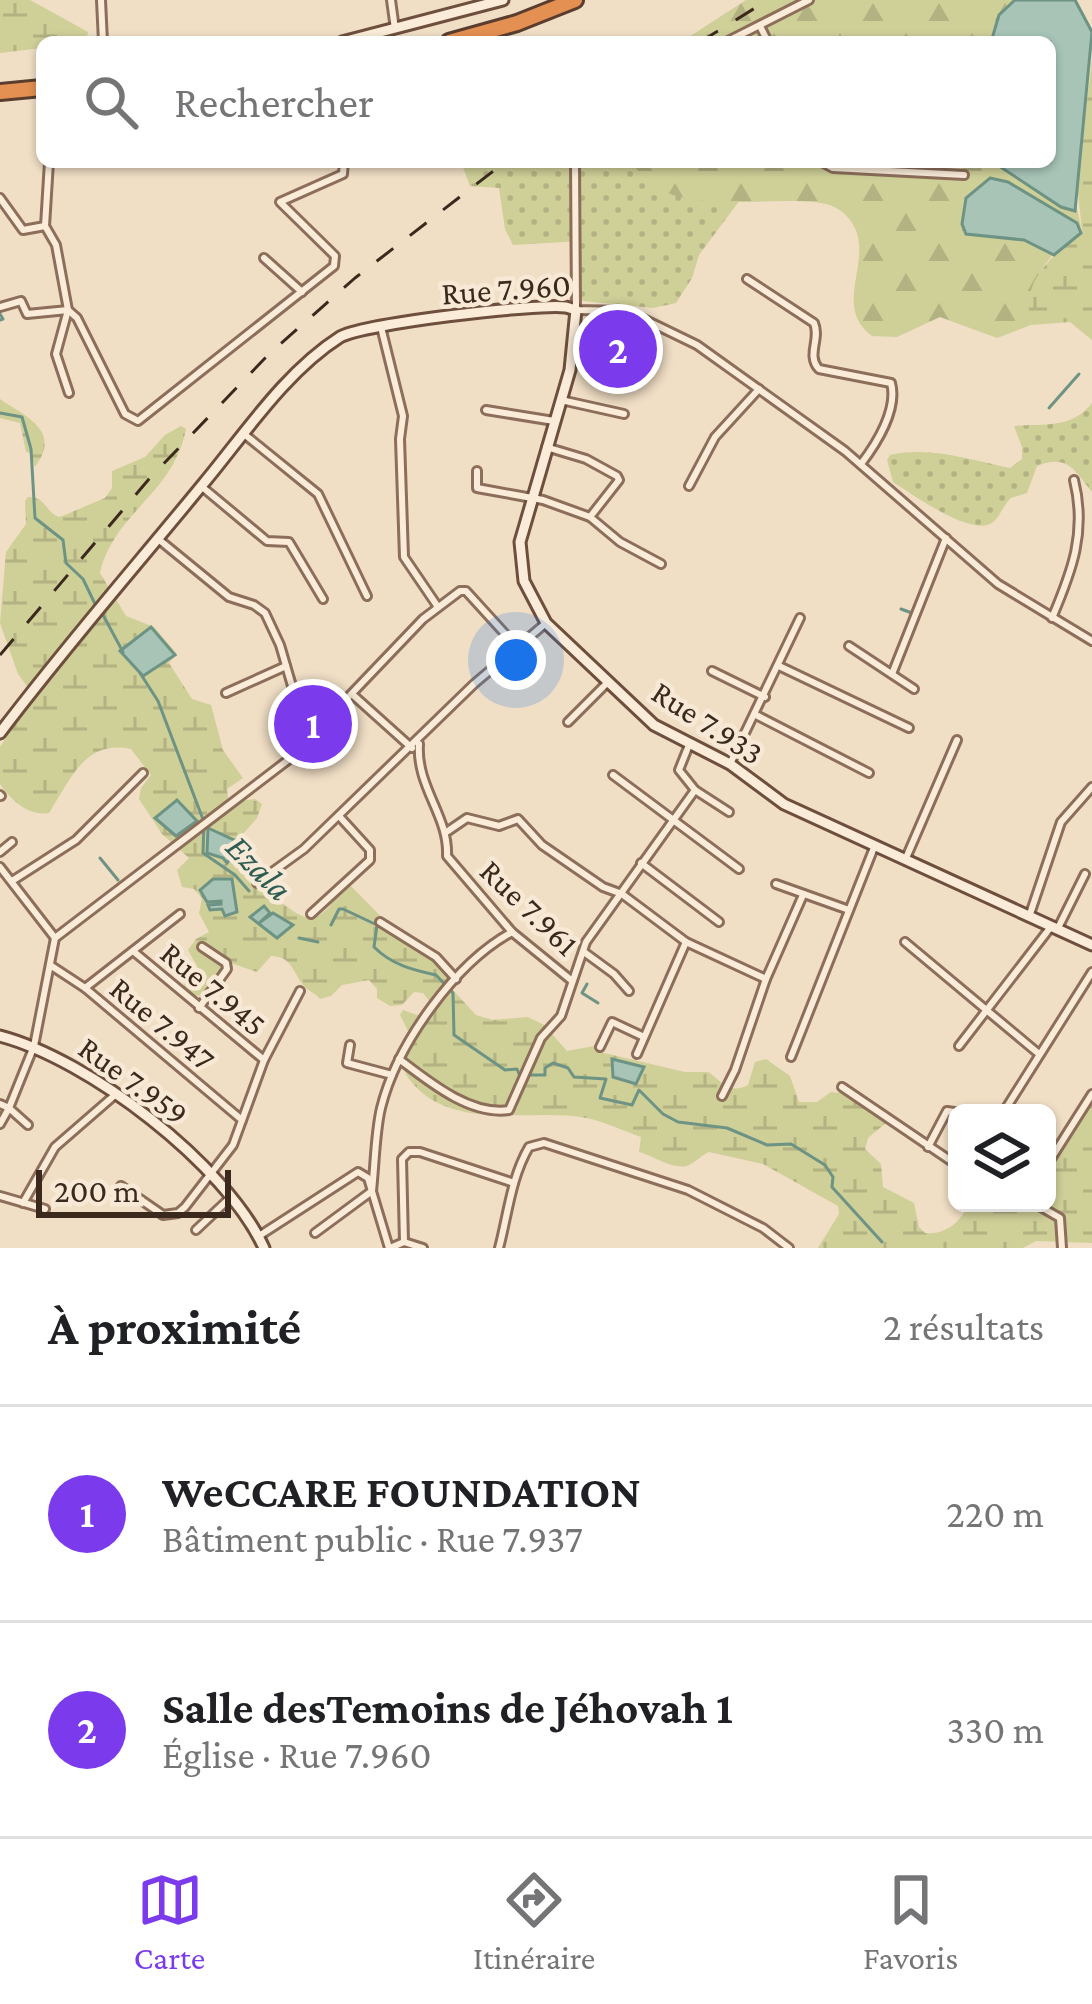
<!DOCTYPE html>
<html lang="fr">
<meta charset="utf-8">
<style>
:root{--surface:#fff;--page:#f2f2f2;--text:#202124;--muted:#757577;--line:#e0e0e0;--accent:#7c3aed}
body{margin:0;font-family:"Crimson Pro",serif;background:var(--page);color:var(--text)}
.controls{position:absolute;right:36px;bottom:36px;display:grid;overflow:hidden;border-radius:18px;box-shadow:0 3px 9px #0004}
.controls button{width:108px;height:108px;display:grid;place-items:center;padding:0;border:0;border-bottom:3px solid var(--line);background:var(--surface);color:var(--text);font:60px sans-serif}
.scale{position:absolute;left:36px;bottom:30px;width:195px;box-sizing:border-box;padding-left:12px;border:6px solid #3c291e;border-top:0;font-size:33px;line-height:42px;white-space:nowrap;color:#3c291e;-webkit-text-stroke:9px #f7e9d5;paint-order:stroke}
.you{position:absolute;left:516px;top:660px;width:42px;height:42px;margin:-30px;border:9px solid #fff;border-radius:50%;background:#1a73e8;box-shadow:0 0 0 18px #1a73e833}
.badge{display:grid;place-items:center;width:78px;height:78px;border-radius:50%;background:var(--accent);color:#fff;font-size:39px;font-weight:700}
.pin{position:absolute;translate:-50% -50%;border:6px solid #fff;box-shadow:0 3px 12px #0006}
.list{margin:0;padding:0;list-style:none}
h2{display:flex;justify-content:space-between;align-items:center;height:156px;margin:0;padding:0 48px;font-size:51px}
h2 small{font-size:39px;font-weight:400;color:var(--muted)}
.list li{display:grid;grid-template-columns:78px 1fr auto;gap:36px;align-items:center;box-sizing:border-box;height:216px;padding:0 48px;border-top:3px solid var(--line)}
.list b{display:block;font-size:45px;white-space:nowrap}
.list p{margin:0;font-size:39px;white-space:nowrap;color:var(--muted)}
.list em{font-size:39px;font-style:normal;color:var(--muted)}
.icon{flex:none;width:66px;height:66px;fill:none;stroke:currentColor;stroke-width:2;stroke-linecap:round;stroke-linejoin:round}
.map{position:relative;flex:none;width:1092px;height:1248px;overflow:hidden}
.search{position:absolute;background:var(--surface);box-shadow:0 3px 9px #0004;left:36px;right:36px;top:36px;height:132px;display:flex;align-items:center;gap:30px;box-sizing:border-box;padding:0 42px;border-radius:18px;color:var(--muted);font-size:45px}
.sheet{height:588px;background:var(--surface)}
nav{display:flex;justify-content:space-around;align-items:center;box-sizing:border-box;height:168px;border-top:3px solid var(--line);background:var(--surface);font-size:33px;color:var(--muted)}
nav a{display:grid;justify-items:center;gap:6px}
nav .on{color:var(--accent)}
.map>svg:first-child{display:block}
</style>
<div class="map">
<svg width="1092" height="1248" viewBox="0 0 1092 1248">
<defs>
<pattern id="grass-dots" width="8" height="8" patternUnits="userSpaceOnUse" patternTransform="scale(3)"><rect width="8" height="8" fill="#cfcf98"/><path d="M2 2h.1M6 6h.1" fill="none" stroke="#b3b283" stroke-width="1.8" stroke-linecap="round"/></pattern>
<pattern id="forest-firs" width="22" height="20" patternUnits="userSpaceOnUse" patternTransform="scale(3)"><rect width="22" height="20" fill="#cfcf98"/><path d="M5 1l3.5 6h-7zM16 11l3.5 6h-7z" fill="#b3b283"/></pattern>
<pattern id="wetland-marsh" width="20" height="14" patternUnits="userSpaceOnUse" patternTransform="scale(3)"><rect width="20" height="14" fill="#cfcf98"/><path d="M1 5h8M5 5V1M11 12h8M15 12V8" fill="none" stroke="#b3b283"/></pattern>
</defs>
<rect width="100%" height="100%" fill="#f0dec5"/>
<g fill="url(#grass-dots)">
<path d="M461 162H630C665 198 690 200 740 200L699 255 692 278 676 303 653 308 583 301 578 294 581 241 513 245 505 229 499 188 470 186Z"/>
<path d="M1092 403V492C1074 469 1067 454 1037 466L1027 493 1011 498C1003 505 1000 517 993 522 973 539 911 493 893 482L887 460 890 455C931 446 970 460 1010 468L1022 459V447L1014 426C1043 423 1071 430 1092 403Z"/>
</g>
<g fill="url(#forest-firs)">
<path d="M746 0H1015L999 15 991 42H681Z"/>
<path d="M630 162H993L1061 207 1077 208 1081 227 1007 182 990 178 967 196 963 206V232L1031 242 1053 255C1036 271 1026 302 1031 325L997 338 940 317 897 337 872 336C826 303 887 247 841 211 828 201 811 202 796 201 754 200 695 209 657 188 647 182 638 170 630 162Z"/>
</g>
<g fill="url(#wetland-marsh)">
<path d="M0 0H30L88 32 86 42H42V48L0 53Z"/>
<path d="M1092 60V340L1070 322 1031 325C1020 278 1052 258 1082 231L1077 183Z"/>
<path d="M0 399C24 416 63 430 35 467L30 453 26 452 20 423 0 418Z"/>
<path d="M181 426 186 429C173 495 114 512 100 573L126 616 154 627 177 654 169 663 192 699 211 705 223 750 243 778 227 789 228 798 232 802 255 799 262 804 257 818 242 835C241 846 239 862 243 874 248 886 264 889 274 897 299 915 313 933 337 896L336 885H350L393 929 442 960 453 978 451 988 476 1015 493 1020 528 1017 544 1025 567 1051 594 1046 604 1053 685 1072H708C723 1082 728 1095 748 1085L755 1062 766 1059 790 1076 799 1102H817L831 1092 848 1094 887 1122 868 1138 865 1149 881 1164 883 1187 914 1203 919 1227 925 1233C946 1235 961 1222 969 1203H1047V1164L1092 1105V1243L1036 1241 1023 1248H818L839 1214 838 1206 763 1164 709 1152C702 1155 698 1160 691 1164 677 1173 654 1156 639 1152L641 1137C624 1131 605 1122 587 1118 530 1107 451 1134 409 1079 399 1065 401 1050 411 1037L400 1015 403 1010 417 1015 427 1011 430 1002 423 993 414 992 402 1005 390 1006 377 998V989L369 980 342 985 331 996 320 999C316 994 309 991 305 987 292 973 294 957 271 956L257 972 231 963 203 995 194 996 183 989 185 980 198 968 188 950 196 939 209 932 199 913 202 898 194 889 182 887 177 870 189 858 162 834 139 799 141 788 151 775 131 749C84 739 70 781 49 813 28 816 12 801 0 784V747L29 701V689L18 674 0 623 6 552 26 524 25 501 28 497C46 496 46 514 60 517L105 498 112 488V471L145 457 165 435Z"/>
</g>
<g fill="#a7c4b7" stroke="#6d9384" stroke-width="3">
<path d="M1015 0H1075L1092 32 1075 211 1061 207 993 162H1050V42H991L999 15Z"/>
<path d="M990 178 1008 182 1077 223 1081 233 1054 255 1024 240 966 234 962 224 966 198Z"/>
<path d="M151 627 175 655 143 676 120 651Z"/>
<path d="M177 800 197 821 176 836 155 818Z"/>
<path d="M208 828 236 841 234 854 227 863 223 858 207 853Z"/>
<path d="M213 879H232L237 912 225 916 222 909 210 910 208 905 221 904V901L207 902 200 890Z"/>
<path d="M264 906 270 913 259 923 273 913 293 925 277 938 250 917Z"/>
<path d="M612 1059 644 1067 636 1084 613 1077Z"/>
</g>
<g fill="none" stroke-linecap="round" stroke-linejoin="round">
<g stroke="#6d9384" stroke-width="3">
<path d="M0 314 3 319 0 320"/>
<path d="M1049 408 1079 374"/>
<path d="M0 413 22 417 31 449 35 518 63 540 66 563 83 579 96 606"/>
<path d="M901 609 912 613"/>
<path d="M102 613 123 652"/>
<path d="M140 673 158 701 204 822 203 853 235 875 249 891"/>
<path d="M100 858 118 880"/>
<path d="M331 925 339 909H343L377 925 374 947C392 965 413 970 436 975L453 993 454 1035 505 1070 517 1069 520 1076"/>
<path d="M299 938 318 942"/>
<path d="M587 984 582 993 598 1003"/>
<path d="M529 1075H545V1068L553 1063 568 1068 574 1077 606 1079 600 1098 632 1105 639 1090 663 1114 678 1122 727 1128 767 1145 791 1144 825 1165 833 1177 832 1187 882 1242"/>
</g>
<defs>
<g id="street">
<path d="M101 0 103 42"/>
<path d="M391 0 395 29"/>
<path d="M760 26 768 42"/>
<path d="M726 42 809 0"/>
<path d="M49 162 45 226 56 245 68 310 77 318 125 414 138 421 334 266 335 256 280 202 343 174 344 162"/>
<path d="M575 162 576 310 627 311 697 345 845 451 998 584 1092 641"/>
<path d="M822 162 833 168 964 175"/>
<path d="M0 198 23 230 45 226"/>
<path d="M264 258 302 292"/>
<path d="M747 279 814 323C821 339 806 355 819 369L891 383C898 409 877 443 861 464"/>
<path d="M0 307 21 301 27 314 68 310 56 354 69 393"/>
<path d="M381 327 403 416 400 439 404 557 438 607"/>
<path d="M561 400 624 414"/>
<path d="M486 410 554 421"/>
<path d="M244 434 318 494 367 596"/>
<path d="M546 447 586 459 617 476 619 480 590 517"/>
<path d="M477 471V488L543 500 590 517 620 542 661 564"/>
<path d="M201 486 267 541 289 542 323 599"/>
<path d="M689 486 715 437 759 389"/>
<path d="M157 538 229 597 254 605 265 613 280 645 309 744 314 733 423 619 460 591H466L517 647"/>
<path d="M1052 618C1072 571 1087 532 1074 480"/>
<path d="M849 646 914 689"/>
<path d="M779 666 909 728"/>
<path d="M712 671 765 697"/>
<path d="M892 674 946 538"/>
<path d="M226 693 286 666"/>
<path d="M353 695 412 748"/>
<path d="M756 715 869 773"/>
<path d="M568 722 608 682"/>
<path d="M419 744C416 787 449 816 447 856L512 932 571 980"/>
<path d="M730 764 800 618"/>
<path d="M613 775 739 869"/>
<path d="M695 790 729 812"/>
<path d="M0 795 1 796"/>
<path d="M448 831 467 818 499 826 518 819 542 845 603 887 622 894 686 942 766 979"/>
<path d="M0 852 12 842"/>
<path d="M906 858 957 740"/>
<path d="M641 863 719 922"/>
<path d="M0 867 55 938"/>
<path d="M12 881 76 840 143 773"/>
<path d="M257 883 304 849 474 684 546 623"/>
<path d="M776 884 849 910"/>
<path d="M311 914 370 860V850L339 816"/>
<path d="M1030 914 1061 822 1092 787"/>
<path d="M380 922 436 957 456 979"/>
<path d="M1058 928 1085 874"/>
<path d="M905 942 1039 1054"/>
<path d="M133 951 264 1060"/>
<path d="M584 952 614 974 629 991"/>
<path d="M50 965 85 988 242 1120"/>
<path d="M85 988 180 914"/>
<path d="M199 1008 227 969 226 963 202 947"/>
<path d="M350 1045 347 1063 392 1075"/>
<path d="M959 1046 1050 928"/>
<path d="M600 1047 612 1022 644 1037"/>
<path d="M637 1054 686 942"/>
<path d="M791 1057 875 845"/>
<path d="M399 1059C428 1081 470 1116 509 1110L541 1038 561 1016 586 942 695 790 679 770 689 745"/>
<path d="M842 1087 957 1165"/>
<path d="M722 1096 735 1070 766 979 803 895"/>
<path d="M0 1104 9 1108 0 1124"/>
<path d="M1003 1113 1092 972"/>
<path d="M28 1125 9 1108 34 1046 55 938 309 744"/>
<path d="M928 1147 947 1111 961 1113"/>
<path d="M1047 1165 1092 1094"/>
<path d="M121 1186 163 1215 178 1213 185 1207 233 1145 264 1060 300 991"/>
<path d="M0 1196 45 1209"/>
<path d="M23 1203 55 1147 116 1094"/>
<path d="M1034 1203 1060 1218 1062 1248"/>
<path d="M196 1230 231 1197"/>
<path d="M315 1233 372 1191C375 1164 375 1134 381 1108 397 1044 455 963 512 932"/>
<path d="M259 1236 358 1172 368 1178 389 1248"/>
<path d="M404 1242 402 1159 409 1152H420L514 1183"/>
<path d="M390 1248 404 1242 423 1248"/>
<path d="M499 1248C508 1214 511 1178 529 1147L544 1143 688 1190 763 1228 789 1248"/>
</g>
<g id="secondary">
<path d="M342 42 503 0"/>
<path d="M0 733C65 647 135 567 203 484 244 435 285 372 340 337 361 324 538 303 566 307L576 310 570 370 520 542 524 581 546 623 654 725 730 764 784 804 1092 945"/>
<path d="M0 1036C88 1059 226 1164 264 1248"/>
</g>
<g id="highway">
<path d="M449 42 517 23 575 0"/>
<path d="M0 92 42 88"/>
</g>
</defs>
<use href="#street" stroke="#8c6e5a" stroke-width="12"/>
<use href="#secondary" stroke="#6e4f3d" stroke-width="15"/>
<use href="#highway" stroke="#5a3d2e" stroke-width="20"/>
<use href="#street" stroke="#faecd9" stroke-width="6"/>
<use href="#secondary" stroke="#faecd9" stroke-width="9"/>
<use href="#highway" stroke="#e39052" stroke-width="14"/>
<g stroke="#3c291e" stroke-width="3" stroke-dasharray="21 21" stroke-linecap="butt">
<path d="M700 42 768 0"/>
<path d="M0 655 149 479 269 354 355 278 505 162"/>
</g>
</g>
<g text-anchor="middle" stroke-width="9" stroke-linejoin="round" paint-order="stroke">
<g font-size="33" fill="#3c291e" stroke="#f7e9d5">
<text transform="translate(506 288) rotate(-4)" y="12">Rue 7.960</text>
<text transform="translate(708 722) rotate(33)" y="12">Rue 7.933</text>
<text transform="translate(530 907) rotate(44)" y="12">Rue 7.961</text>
<text transform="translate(214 988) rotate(40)" y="12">Rue 7.945</text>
<text transform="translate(163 1023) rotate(40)" y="12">Rue 7.947</text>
<text transform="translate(134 1080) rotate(36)" y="12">Rue 7.959</text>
</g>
<g font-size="36" font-style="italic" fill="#2d5c53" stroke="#f7e9d5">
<text transform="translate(260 867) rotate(45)" y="13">Ezala</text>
</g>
</g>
</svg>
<div class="controls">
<button><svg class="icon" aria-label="layers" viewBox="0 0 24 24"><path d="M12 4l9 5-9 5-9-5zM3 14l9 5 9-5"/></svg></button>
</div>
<div class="scale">200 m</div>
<div class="you"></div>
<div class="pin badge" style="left:313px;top:724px">1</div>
<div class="pin badge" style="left:618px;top:349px">2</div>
<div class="search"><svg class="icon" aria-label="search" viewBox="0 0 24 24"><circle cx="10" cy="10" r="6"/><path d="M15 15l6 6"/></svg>Rechercher</div>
</div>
<section class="sheet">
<h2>À proximité<small>2 résultats</small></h2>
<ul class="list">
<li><span class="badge">1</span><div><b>WeCCARE FOUNDATION</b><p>Bâtiment public · Rue 7.937</p></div><em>220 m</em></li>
<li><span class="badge">2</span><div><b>Salle desTemoins de Jéhovah 1</b><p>Église · Rue 7.960</p></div><em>330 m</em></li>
</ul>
</section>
<nav>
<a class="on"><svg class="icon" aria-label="map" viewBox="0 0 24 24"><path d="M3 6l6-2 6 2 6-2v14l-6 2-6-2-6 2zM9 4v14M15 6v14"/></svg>Carte</a>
<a><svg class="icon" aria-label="directions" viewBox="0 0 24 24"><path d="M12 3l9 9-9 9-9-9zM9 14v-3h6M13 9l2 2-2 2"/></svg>Itinéraire</a>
<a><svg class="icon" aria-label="saved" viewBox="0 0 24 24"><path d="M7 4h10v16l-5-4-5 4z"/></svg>Favoris</a>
</nav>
